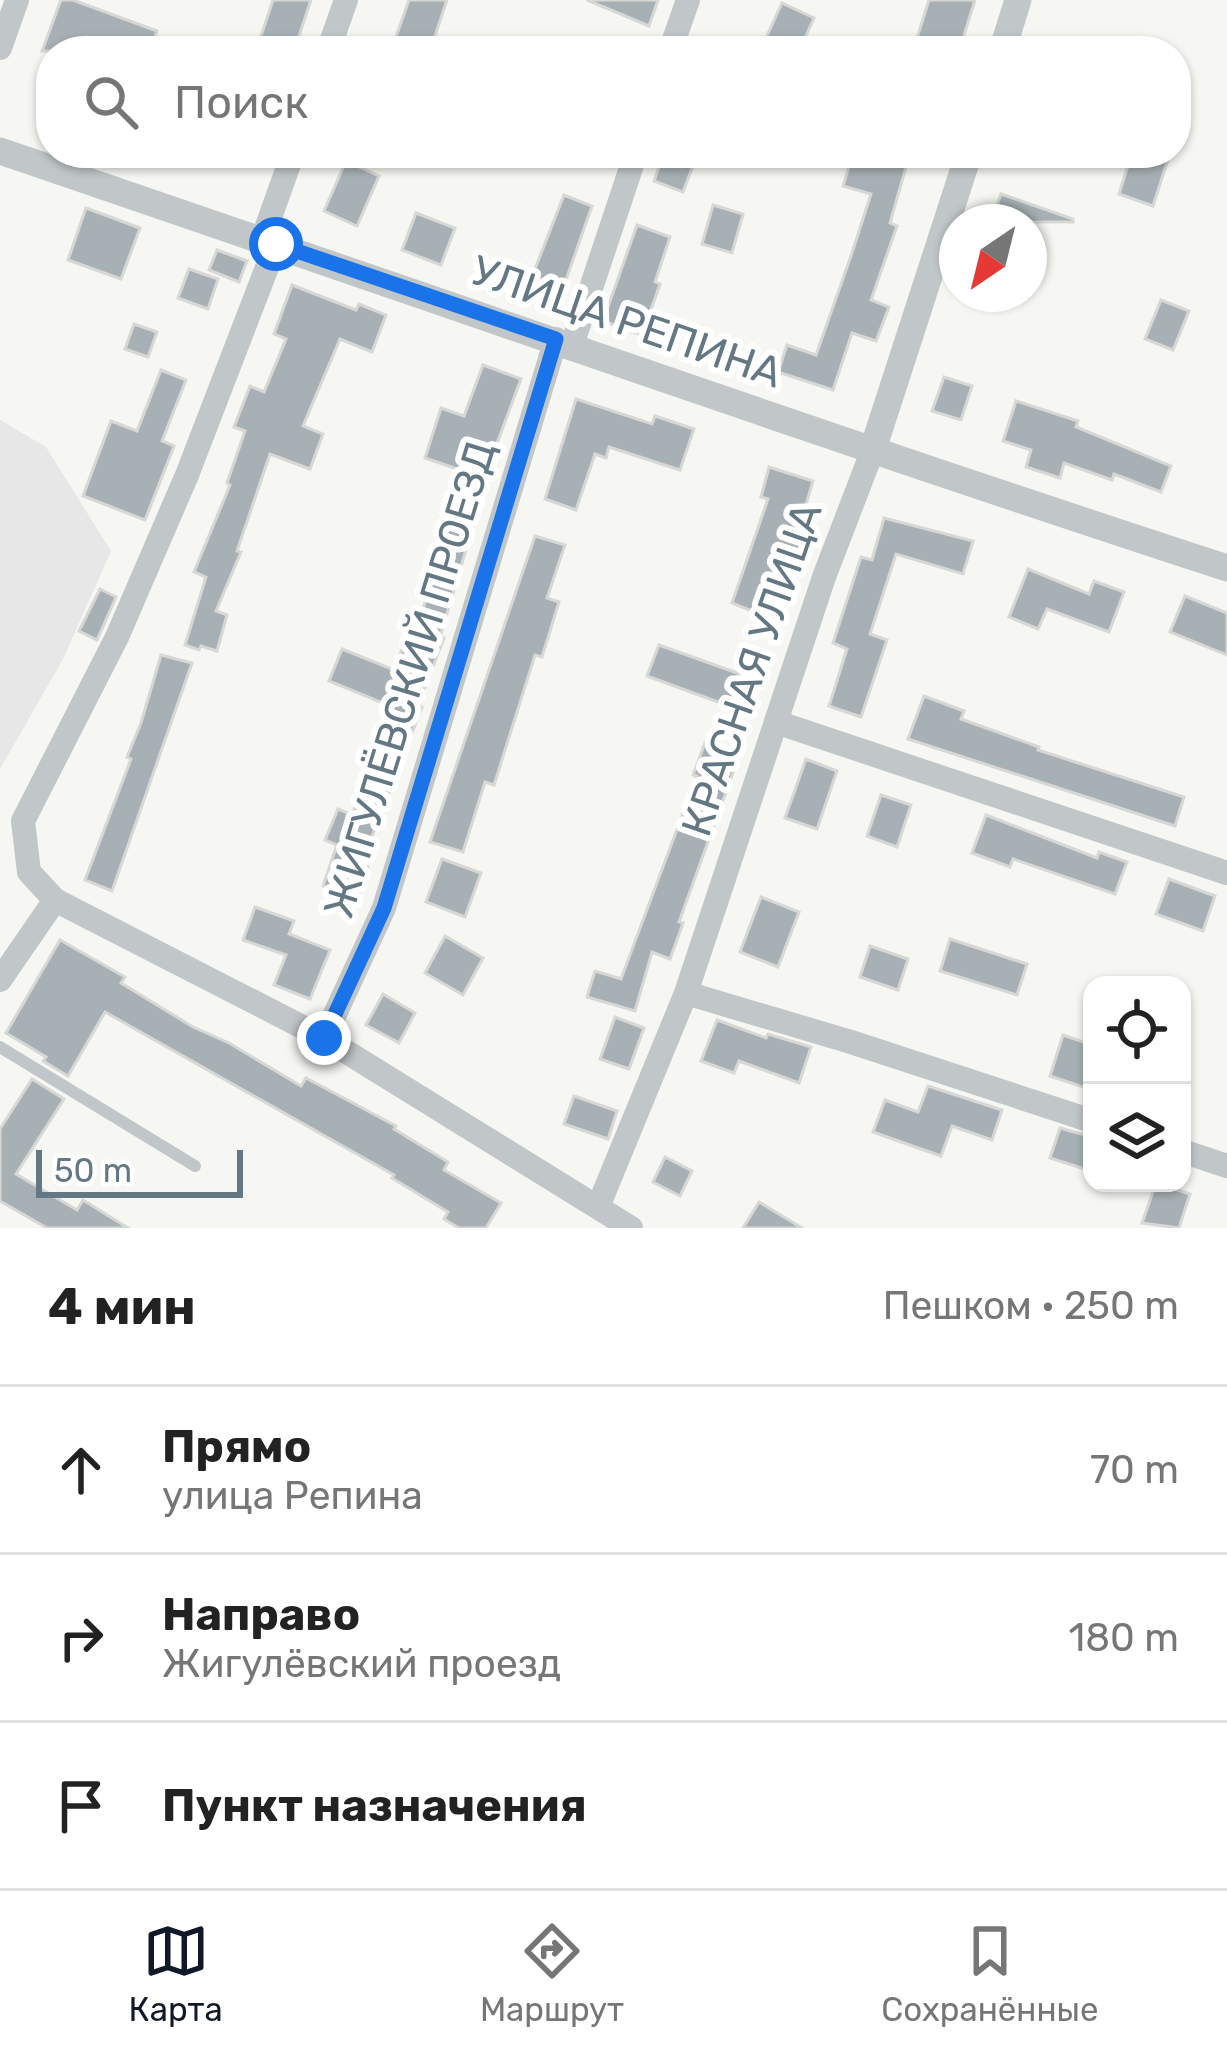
<!DOCTYPE html>
<html lang="ru">
<meta charset="utf-8">
<style>
:root{--surface:#fff;--page:#f2f2f2;--text:#222;--muted:#767676;--line:#e0e0e0;--accent:#111827}
body{margin:0;font-family:Rubik,sans-serif;background:var(--page);color:var(--text)}
.controls{position:absolute;right:36px;bottom:36px;display:grid;overflow:hidden;border-radius:24px;box-shadow:0 3px 9px #0004}
.controls button{width:108px;height:108px;display:grid;place-items:center;padding:0;border:0;border-bottom:3px solid var(--line);background:var(--surface);color:var(--text);font:60px sans-serif}
.compass{position:absolute;left:939px;top:204px;width:108px;height:108px;border-radius:50%;background:var(--surface);box-shadow:0 3px 9px #0004;rotate:215deg}
.scale{position:absolute;left:36px;bottom:30px;width:207px;box-sizing:border-box;padding-left:12px;border:6px solid #647884;border-top:0;font-size:33px;line-height:42px;white-space:nowrap;color:#647884;-webkit-text-stroke:9px #fff;paint-order:stroke}
.stop{position:absolute;width:36px;height:36px;margin:-27px;border:9px solid #1a73e8;border-radius:50%;background:#fff}
.stop.end{background:#1a73e8;border-color:#fff;box-shadow:0 3px 12px #0008}
.list{margin:0;padding:0;list-style:none}
h2{display:flex;justify-content:space-between;align-items:center;height:156px;margin:0;padding:0 48px;font-size:51px}
h2 small{font-size:39px;font-weight:400;color:var(--muted)}
.list li{display:grid;grid-template-columns:78px 1fr auto;gap:36px;align-items:center;box-sizing:border-box;height:168px;padding:0 48px;border-top:3px solid var(--line)}
.list b{display:block;font-size:45px;white-space:nowrap}
.list p{margin:0;font-size:39px;white-space:nowrap;color:var(--muted)}
.list em{font-size:39px;font-style:normal;color:var(--muted)}
.icon{flex:none;width:66px;height:66px;fill:none;stroke:currentColor;stroke-width:2;stroke-linecap:round;stroke-linejoin:round}
.map{position:relative;flex:none;width:1227px;height:1228px;overflow:hidden}
.search{position:absolute;background:var(--surface);box-shadow:0 3px 9px #0004;left:36px;right:36px;top:36px;height:132px;display:flex;align-items:center;gap:30px;box-sizing:border-box;padding:0 42px;border-radius:48px;color:var(--muted);font-size:45px}
.sheet{height:660px;background:var(--surface)}
nav{display:flex;justify-content:space-around;align-items:center;box-sizing:border-box;height:168px;border-top:3px solid var(--line);background:var(--surface);font-size:33px;color:var(--muted)}
nav a{display:grid;justify-items:center;gap:6px}
nav .on{color:var(--accent)}
.map>svg:first-child{display:block}
</style>
<div class="map">
<svg width="1227" height="1228" viewBox="0 0 1227 1228">
<rect width="100%" height="100%" fill="#f6f6f2"/>
<path fill="#e6e7e6" d="M0 420 46 447 111 551 63 659 0 769Z"/>
<g fill="#a7b1b5" stroke="#d7d7d5" stroke-width="3">
<path d="M61 0H73L157 31 150 51H42Z"/>
<path d="M273 0H311L294 51H256Z"/>
<path d="M409 0H447L430 51H391Z"/>
<path d="M587 0H658L649 26Z"/>
<path d="M929 0H975L959 51H913Z"/>
<path d="M782 3 814 18 799 51H760Z"/>
<path d="M664 153 695 160 683 192 654 181Z"/>
<path d="M853 153H886L908 160 890 223 897 226 871 300 889 307 876 341 852 333 833 390 778 372 787 345 816 355 852 253 871 194 843 186Z"/>
<path d="M1132 153H1170L1153 206 1119 194Z"/>
<path d="M346 161 379 176 357 226 324 211Z"/>
<path d="M1001 194 1073 219V222H991Z"/>
<path d="M564 195 592 206 556 308 524 297Z"/>
<path d="M713 205 743 214 732 253 702 244Z"/>
<path d="M86 208 140 228 121 279 68 260Z"/>
<path d="M416 213 455 228 441 265 402 250Z"/>
<path d="M637 225 670 237 655 282 660 284 642 335 603 321Z"/>
<path d="M217 250 247 261 239 282 209 270Z"/>
<path d="M189 269 218 279 208 309 178 298Z"/>
<path d="M292 285 356 310 359 304 386 315 372 352 340 339 303 426 323 434 310 469 270 454 237 551 241 552 216 611 227 615 217 651 201 646 199 650 185 645 206 577 194 572 230 485 227 483 245 431 234 427 250 386 264 392 286 339 274 334Z"/>
<path d="M1161 300 1189 311 1173 350 1145 339Z"/>
<path d="M134 324 157 332 148 357 125 349Z"/>
<path d="M483 365 521 379 484 478 425 458 441 408 464 416Z"/>
<path d="M161 370 186 380 162 441 174 446 145 520 83 496 111 421 137 431Z"/>
<path d="M944 377 972 386 961 420 932 411Z"/>
<path d="M576 399 652 424 655 416 694 429 680 470 609 447 606 458 595 454 576 510 545 499Z"/>
<path d="M1016 401 1078 421 1076 427 1171 466 1161 492 1114 474 1112 480 1064 463 1060 478 1026 467 1031 450 1003 441Z"/>
<path d="M769 467 813 481 801 522 815 526 807 552 794 548 767 617 732 603 768 499 761 497Z"/>
<path d="M446 511 475 519 440 637 444 638 418 705 422 707 361 865 368 867 358 897 323 886 337 845 325 840 338 809 352 815 386 722 381 721 388 705 329 681 342 649 394 670 411 625 419 628Z"/>
<path d="M884 518 973 541 963 574 896 554 870 634 887 640 861 717 829 706 847 649 833 643 861 557 872 560Z"/>
<path d="M535 536 565 545 547 598 559 602 542 657 535 655 494 785 485 782 463 852 430 842Z"/>
<path d="M1028 569 1089 594 1094 581 1124 592 1109 632 1047 609 1038 629 1009 617Z"/>
<path d="M100 589 116 597 97 640 79 631Z"/>
<path d="M1185 596 1227 613V655L1170 632Z"/>
<path d="M659 645 740 674 729 706 647 676Z"/>
<path d="M161 655 192 663 112 891 85 880 131 759 127 757 141 723Z"/>
<path d="M924 696 964 711 961 719 1039 747 1038 750 1184 797 1175 826 908 739Z"/>
<path d="M705 743 739 756 679 922 683 923 670 959 652 952 635 1011 587 997 595 971 621 979 697 776 693 775Z"/>
<path d="M806 759 837 771 817 829 785 818Z"/>
<path d="M881 795 911 805 897 847 867 836Z"/>
<path d="M986 815 1097 858 1099 852 1127 862 1115 894 1013 859 1010 867 972 853Z"/>
<path d="M442 859 481 873 465 917 426 902Z"/>
<path d="M1169 879 1215 896 1203 931 1156 914Z"/>
<path d="M761 897 799 912 778 967 740 952Z"/>
<path d="M255 907 294 921 289 934 330 950 310 999 274 985 286 955 243 940Z"/>
<path d="M445 936 483 958 463 995 425 973Z"/>
<path d="M950 939 1027 964 1017 995 940 971Z"/>
<path d="M60 940 125 977 121 983 193 1027 229 1043 301 1086 306 1078 396 1126 394 1129 448 1162 444 1170 501 1203 486 1228H459L444 1219 448 1212 392 1178 394 1175 105 1012 68 1076 43 1061 46 1057 6 1033Z"/>
<path d="M870 946 908 959 898 990 860 977Z"/>
<path d="M383 994 415 1013 399 1043 366 1025Z"/>
<path d="M615 1017 644 1028 629 1069 600 1059Z"/>
<path d="M717 1020 766 1038 768 1034 811 1047 799 1083 739 1061 734 1073 701 1061Z"/>
<path d="M1063 1035 1092 1045V1090L1050 1076Z"/>
<path d="M32 1079 64 1099 16 1174 77 1210 83 1200 128 1228H47L0 1201V1129Z"/>
<path d="M928 1086 1002 1110 992 1140 952 1126 941 1156 873 1132 885 1100 918 1112Z"/>
<path d="M574 1096 617 1111 608 1139 564 1124Z"/>
<path d="M1060 1128 1092 1137 1088 1170 1050 1158Z"/>
<path d="M665 1157 692 1171 680 1196 653 1182Z"/>
<path d="M1156 1183 1190 1194 1179 1228 1142 1223Z"/>
<path d="M759 1202 802 1228H743Z"/>
</g>
<g fill="none" stroke-linecap="round" stroke-linejoin="round">
<path stroke="#c1c6c8" stroke-width="12" d="M0 1047 195 1166"/>
<g stroke="#c1c6c8" stroke-width="24">
<path d="M0 48 17 0"/>
<path d="M328 51 346 0"/>
<path d="M670 51 688 0"/>
<path d="M262 240 293 153"/>
<path d="M572 345 636 153"/>
<path d="M776 722 1227 873"/>
<path d="M55 900 324 1038 631 1228"/>
<path d="M0 980 55 900 29 872 23 821 117 637 187 475 276 244"/>
<path d="M686 993 851 1042 1092 1121"/>
<path d="M324 1038 384 908 556 339"/>
<path d="M1182 1151 1227 1166"/>
<path d="M598 1207 686 993 824 577 872 452"/>
</g>
<g stroke="#c1c6c8" stroke-width="27">
<path d="M1002 51 1018 0"/>
<path d="M0 151C409 290 816 434 1227 568"/>
<path d="M872 452 969 153"/>
</g>
</g>
<g fill="none" stroke-linecap="round" stroke-linejoin="round">
<path stroke="#1a73e8" stroke-width="15" d="M276 244 556 339 384 908 324 1038"/>
</g>
<g text-anchor="middle" stroke-width="12" stroke-linejoin="round" paint-order="stroke">
<g font-size="42" fill="#647884" stroke="#fff">
<text transform="translate(627 321) rotate(19)" y="15">УЛИЦА РЕПИНА</text>
<text transform="translate(751 669) rotate(-71)" y="15">КРАСНАЯ УЛИЦА</text>
<text transform="translate(409 679) rotate(-73)" y="15">ЖИГУЛЁВСКИЙ ПРОЕЗД</text>
</g>
</g>
</svg>
<div class="controls">
<button><svg class="icon" aria-label="locate" viewBox="0 0 24 24"><circle cx="12" cy="12" r="6"/><path d="M12 2v4M12 18v4M2 12h4M18 12h4"/></svg></button>
<button><svg class="icon" aria-label="layers" viewBox="0 0 24 24"><path d="M12 4l9 5-9 5-9-5zM3 14l9 5 9-5"/></svg></button>
</div>
<svg class="compass" viewBox="-18 -18 36 36"><path d="M0-13l5 13h-10z" fill="#e53935"/><path d="M0 13l5-13h-10z" fill="#767676"/></svg>
<div class="scale">50 m</div>
<div class="stop" style="left:276px;top:244px"></div>
<div class="stop end" style="left:324px;top:1038px"></div>
<div class="search"><svg class="icon" aria-label="search" viewBox="0 0 24 24"><circle cx="10" cy="10" r="6"/><path d="M15 15l6 6"/></svg>Поиск</div>
</div>
<section class="sheet">
<h2>4 мин<small>Пешком · 250 m</small></h2>
<ul class="list">
<li><svg class="icon" aria-label="ahead" viewBox="0 0 24 24"><path d="M12 20V5M6 11l6-6 6 6"/></svg><div><b>Прямо</b><p>улица Репина</p></div><em>70 m</em></li>
<li><svg class="icon" aria-label="right" viewBox="0 0 24 24"><path d="M7 20v-9h11M14 6l5 5-5 5"/></svg><div><b>Направо</b><p>Жигулёвский проезд</p></div><em>180 m</em></li>
<li><svg class="icon" aria-label="arrive" viewBox="0 0 24 24"><path d="M6 21V4h12l-3 4 3 4H6"/></svg><div><b>Пункт назначения</b></div></li>
</ul>
</section>
<nav>
<a class="on"><svg class="icon" aria-label="map" viewBox="0 0 24 24"><path d="M3 6l6-2 6 2 6-2v14l-6 2-6-2-6 2zM9 4v14M15 6v14"/></svg>Карта</a>
<a><svg class="icon" aria-label="directions" viewBox="0 0 24 24"><path d="M12 3l9 9-9 9-9-9zM9 14v-3h6M13 9l2 2-2 2"/></svg>Маршрут</a>
<a><svg class="icon" aria-label="saved" viewBox="0 0 24 24"><path d="M7 4h10v16l-5-4-5 4z"/></svg>Сохранённые</a>
</nav>
